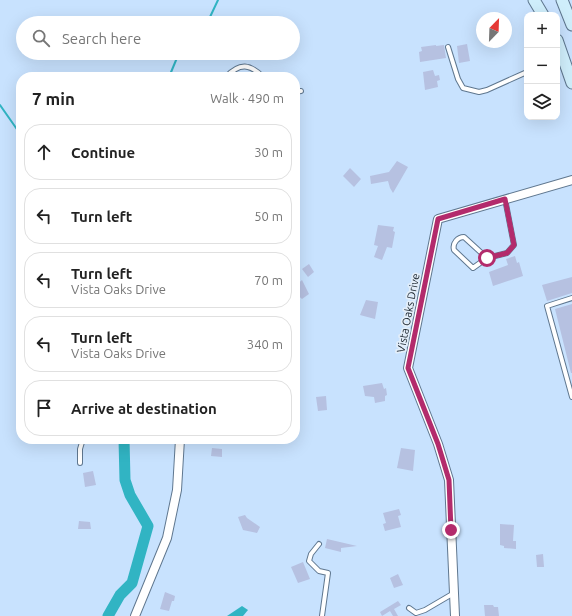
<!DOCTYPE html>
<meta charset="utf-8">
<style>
:root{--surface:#fff;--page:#f6f6f6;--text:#222;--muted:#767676;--line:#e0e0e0}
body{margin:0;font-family:Ubuntu,sans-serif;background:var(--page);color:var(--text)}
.controls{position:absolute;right:12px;top:12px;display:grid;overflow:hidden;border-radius:8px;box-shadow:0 4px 16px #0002}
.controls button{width:36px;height:36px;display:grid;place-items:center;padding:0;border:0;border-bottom:1px solid var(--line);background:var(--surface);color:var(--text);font:20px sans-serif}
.compass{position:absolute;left:476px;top:12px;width:36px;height:36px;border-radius:50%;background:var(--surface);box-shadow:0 4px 16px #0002;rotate:23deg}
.stop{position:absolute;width:12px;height:12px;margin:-9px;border:3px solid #b32b6c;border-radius:50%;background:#fff}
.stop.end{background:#b32b6c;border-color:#fff;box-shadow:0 1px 4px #0008}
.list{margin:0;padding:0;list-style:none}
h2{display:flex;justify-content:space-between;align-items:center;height:52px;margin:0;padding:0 16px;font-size:17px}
h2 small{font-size:13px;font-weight:400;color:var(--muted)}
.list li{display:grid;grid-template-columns:26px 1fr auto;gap:12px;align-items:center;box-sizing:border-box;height:56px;margin:0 8px 8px;padding:0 8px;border:1px solid var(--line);border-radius:16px}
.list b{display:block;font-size:15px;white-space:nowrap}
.list p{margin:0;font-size:13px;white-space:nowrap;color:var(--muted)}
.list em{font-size:13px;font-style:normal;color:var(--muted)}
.icon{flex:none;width:22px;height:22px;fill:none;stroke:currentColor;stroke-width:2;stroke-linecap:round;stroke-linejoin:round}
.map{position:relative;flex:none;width:572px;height:616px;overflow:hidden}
.search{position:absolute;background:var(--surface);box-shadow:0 4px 16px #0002;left:16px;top:16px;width:284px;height:44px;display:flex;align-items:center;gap:10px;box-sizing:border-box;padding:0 14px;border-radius:22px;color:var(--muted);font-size:15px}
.panel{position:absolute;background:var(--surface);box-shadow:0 4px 16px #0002;left:16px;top:72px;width:284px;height:372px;border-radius:16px}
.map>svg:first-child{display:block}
</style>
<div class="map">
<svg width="572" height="616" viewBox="0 0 572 616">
<rect width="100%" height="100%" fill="#c8e2fe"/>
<path fill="#31b4c3" d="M242 606 248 610 243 616H227Z"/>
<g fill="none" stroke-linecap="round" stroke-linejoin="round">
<g stroke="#31b4c3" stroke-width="2">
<path d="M205 23 210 17 218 0"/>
<path d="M169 77 179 53"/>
<path d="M0 105 21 135"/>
</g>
<path stroke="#31b4c3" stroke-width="11" d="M108 616 120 595 132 583 148 526 130 495 125 480 124 439"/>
</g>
<g fill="#b6c1e1">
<path d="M467 44 470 61 459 63 457 46Z"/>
<path d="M436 45V46L444 45 446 58 420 62 419 52 422 51 421 47Z"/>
<path d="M433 70 435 76 439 75 440 80 437 81 438 87 425 90 423 72Z"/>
<path d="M397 161 408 167 393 193 390 188 388 181 371 184 370 176 389 172Z"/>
<path d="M350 168 361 179 354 187 343 176Z"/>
<path d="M378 225 394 227 393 231 395 232 392 248 387 247 382 260 374 257 378 246 374 245Z"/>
<path d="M515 256 517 263 519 262 523 276 493 286 489 272 508 265 506 259Z"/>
<path d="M309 264 314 272 308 277 302 269Z"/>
<path d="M572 277V293L547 301 542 285Z"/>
<path d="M302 280 309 294 302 299 295 293V286Z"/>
<path d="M366 300 378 302 375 319 360 315Z"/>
<path d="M572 304V373H571L555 309Z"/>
<path d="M382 383 384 389 386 388 387 395 385 396V401L375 403 374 397 365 396 363 386Z"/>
<path d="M326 396 327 410 318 411 316 397Z"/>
<path d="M212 448 222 449V457L211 456Z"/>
<path d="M401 448 415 450 413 471 397 468Z"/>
<path d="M93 471 96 485 85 487 83 473Z"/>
<path d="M399 509 401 515 398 516 401 527 385 531 383 524 386 523 383 513Z"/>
<path d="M245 515 247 518 260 527 257 533 243 530 238 517Z"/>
<path d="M79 521 90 522 91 529H78Z"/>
<path d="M500 524 514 525 513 541H516V549L504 548V546L500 545Z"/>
<path d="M327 539 357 546 341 548V552L325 548Z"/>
<path d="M543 554 544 567H537L536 555Z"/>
<path d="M303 562 310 579 298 583 291 567Z"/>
<path d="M398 574 403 585 394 588 390 578Z"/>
<path d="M165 592 175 596 174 601H172L169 611 160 609Z"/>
<path d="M398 601 401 605 394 609 398 616H393L390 611 382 616 380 612Z"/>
<path d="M484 605H493L494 607H498L499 616H485Z"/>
</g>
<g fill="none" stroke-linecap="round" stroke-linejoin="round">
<defs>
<g id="lane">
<path d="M448 47 458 79 463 88 479 92 487 90 527 72"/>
<path d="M226 77C240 62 250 64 263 77"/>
<path d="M295 92 301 91"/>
<path d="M487 258 464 237C458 237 452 243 454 250L473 268 487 258 507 253 514 245 505 199"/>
<path d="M572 298 547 306 572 397"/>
<path d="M80 463V449L83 439"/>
<path d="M319 544 311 554 309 561 319 571 328 573 322 616"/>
<path d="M409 608 416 613 425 610 454 593"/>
</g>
<g id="street">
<path d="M135 616 167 538 177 490 180 439"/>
<path d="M455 616 449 480 438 444 408 368 438 219 572 180"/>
</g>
<g id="secondary">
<path d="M534 0 543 15"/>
<path d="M562 0 572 25"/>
<path d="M557 40 572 83"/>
</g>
</defs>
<use href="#lane" stroke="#5f778f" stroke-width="6"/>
<use href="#street" stroke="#5f778f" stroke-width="10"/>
<use href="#secondary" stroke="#5f778f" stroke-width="13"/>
<use href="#lane" stroke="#fff" stroke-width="4"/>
<use href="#street" stroke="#fff" stroke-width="8"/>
<use href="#secondary" stroke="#cfeefb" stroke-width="11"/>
</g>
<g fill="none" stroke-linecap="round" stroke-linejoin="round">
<path stroke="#b32b6c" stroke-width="5" d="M451 530 449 480 438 444 408 368 438 219 505 199 514 245 507 253 487 258"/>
</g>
<g text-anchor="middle" stroke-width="3.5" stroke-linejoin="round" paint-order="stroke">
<g font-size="11" fill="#16202a" stroke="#e3eef9">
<text transform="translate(408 313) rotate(-79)" y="4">Vista Oaks Drive</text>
</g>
</g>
</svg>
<div class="controls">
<button>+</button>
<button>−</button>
<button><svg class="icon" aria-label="layers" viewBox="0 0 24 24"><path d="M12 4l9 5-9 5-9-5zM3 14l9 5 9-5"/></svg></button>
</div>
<svg class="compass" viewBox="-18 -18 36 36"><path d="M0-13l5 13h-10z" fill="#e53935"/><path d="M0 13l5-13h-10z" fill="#767676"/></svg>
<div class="stop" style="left:487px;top:258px"></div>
<div class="stop end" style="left:451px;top:530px"></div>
<div class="search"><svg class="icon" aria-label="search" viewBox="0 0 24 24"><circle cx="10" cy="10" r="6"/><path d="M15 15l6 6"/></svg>Search here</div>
<section class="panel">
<h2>7 min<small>Walk · 490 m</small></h2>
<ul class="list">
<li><svg class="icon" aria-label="ahead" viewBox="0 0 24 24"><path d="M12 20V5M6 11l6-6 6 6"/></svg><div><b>Continue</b></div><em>30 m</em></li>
<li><svg class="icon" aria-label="left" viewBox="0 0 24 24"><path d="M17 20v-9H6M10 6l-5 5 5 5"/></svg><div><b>Turn left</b></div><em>50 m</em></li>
<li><svg class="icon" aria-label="left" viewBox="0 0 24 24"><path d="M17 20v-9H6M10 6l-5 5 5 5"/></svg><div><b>Turn left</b><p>Vista Oaks Drive</p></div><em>70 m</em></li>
<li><svg class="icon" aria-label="left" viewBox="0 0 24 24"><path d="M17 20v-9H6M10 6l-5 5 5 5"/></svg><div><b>Turn left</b><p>Vista Oaks Drive</p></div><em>340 m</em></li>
<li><svg class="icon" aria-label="arrive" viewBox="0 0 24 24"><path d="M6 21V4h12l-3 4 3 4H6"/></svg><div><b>Arrive at destination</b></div></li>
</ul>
</section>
</div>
